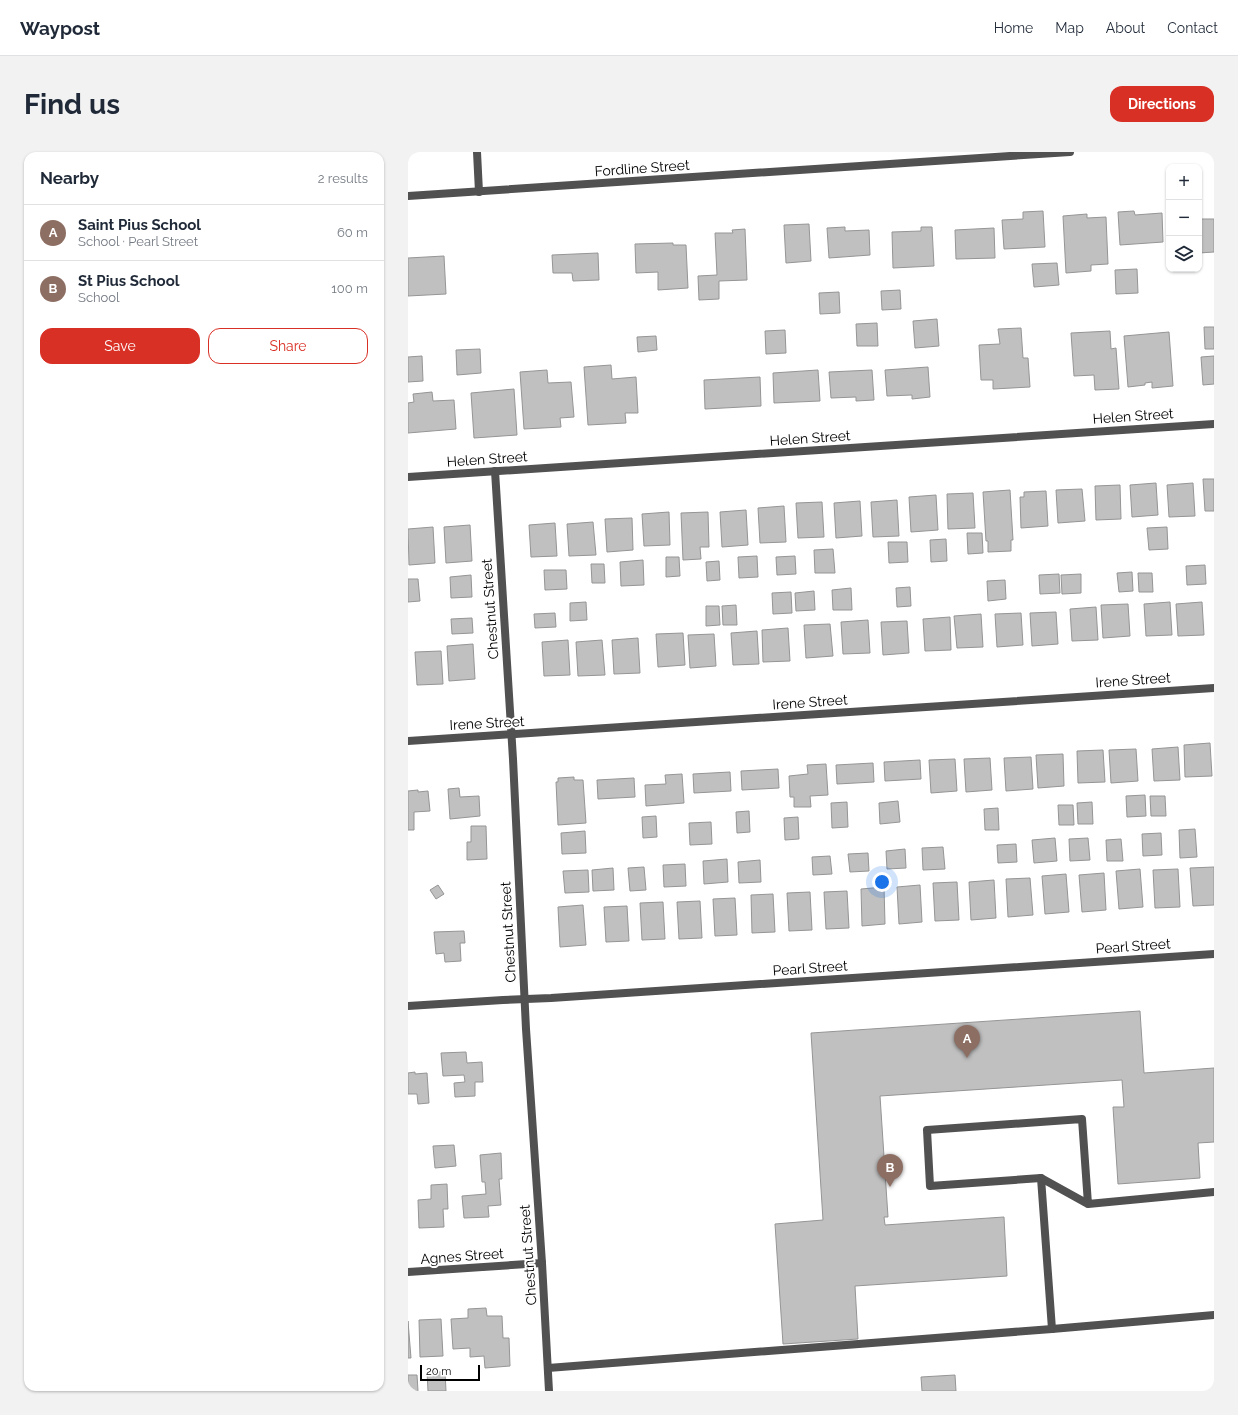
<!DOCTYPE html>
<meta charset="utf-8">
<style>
:root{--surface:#fff;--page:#f2f2f3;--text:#1f2937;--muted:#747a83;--line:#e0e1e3;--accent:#d93025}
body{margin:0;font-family:Raleway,sans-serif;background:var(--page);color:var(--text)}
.controls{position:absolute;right:12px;top:12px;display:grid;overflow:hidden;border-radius:8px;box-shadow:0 1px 3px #0004}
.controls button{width:36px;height:36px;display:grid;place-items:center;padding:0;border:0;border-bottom:1px solid var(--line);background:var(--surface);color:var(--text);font:20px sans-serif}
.scale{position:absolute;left:12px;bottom:10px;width:60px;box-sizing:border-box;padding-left:4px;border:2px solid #000;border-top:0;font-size:11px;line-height:14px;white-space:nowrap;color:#000;-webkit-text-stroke:3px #fff;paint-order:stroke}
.you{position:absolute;left:474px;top:730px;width:14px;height:14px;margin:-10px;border:3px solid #fff;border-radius:50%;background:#1a73e8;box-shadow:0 0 0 6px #1a73e833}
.badge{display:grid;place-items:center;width:26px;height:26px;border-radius:50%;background:var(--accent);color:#fff;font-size:13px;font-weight:700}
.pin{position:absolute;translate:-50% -33px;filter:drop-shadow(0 1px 2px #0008)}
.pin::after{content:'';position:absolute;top:21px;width:14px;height:12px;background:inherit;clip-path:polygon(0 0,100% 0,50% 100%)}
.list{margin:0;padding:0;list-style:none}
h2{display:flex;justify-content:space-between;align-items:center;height:52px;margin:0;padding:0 16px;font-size:17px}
h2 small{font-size:13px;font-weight:400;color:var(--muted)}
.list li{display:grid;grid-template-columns:26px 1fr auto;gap:12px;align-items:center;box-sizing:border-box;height:56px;padding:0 16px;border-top:1px solid var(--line)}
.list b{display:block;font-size:15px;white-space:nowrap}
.list p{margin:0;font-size:13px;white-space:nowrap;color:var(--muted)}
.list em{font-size:13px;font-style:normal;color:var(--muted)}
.actions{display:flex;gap:8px;padding:12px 16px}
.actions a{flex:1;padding:9px 0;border:1px solid var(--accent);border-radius:12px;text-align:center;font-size:14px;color:var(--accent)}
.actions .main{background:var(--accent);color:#fff}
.icon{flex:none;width:22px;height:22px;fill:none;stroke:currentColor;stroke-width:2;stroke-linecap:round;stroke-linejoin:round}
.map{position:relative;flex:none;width:806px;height:1239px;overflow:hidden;border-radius:12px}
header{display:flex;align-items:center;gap:24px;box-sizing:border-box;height:56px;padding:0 20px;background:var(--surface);border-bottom:1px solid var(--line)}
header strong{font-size:19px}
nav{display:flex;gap:22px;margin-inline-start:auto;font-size:14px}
.intro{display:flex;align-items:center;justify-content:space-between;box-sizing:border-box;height:96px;padding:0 24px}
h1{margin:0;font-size:28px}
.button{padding:10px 18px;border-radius:12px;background:var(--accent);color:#fff;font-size:14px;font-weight:700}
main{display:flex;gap:24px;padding:0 24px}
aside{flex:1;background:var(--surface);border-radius:12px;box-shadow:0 1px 3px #0004}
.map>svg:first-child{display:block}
</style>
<header>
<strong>Waypost</strong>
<nav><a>Home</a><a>Map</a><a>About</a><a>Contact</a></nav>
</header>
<div class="intro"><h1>Find us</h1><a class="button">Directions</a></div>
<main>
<aside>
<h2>Nearby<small>2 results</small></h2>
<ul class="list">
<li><span class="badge" style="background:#8d6e63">A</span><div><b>Saint Pius School</b><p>School · Pearl Street</p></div><em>60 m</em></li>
<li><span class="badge" style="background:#8d6e63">B</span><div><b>St Pius School</b><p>School</p></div><em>100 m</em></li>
</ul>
<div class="actions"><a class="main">Save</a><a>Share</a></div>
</aside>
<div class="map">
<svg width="806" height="1239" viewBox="0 0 806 1239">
<rect width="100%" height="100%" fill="#fff"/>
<g fill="#c0c0c0" stroke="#959595">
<path d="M635 59 637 95 596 97 594 68 615 67V60Z"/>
<path d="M726 59 727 63 754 61 755 90 712 93 710 60Z"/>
<path d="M679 62V66L698 65 700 112 683 113V119L658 121 655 64Z"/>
<path d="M791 67H806V100L791 101Z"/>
<path d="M401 72 403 109 378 111 376 73Z"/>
<path d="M437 75V79L461 78 462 103 421 106 419 76Z"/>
<path d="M513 75H524L526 114 485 116 484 80 513 79Z"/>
<path d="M586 76 587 106 548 107 547 78Z"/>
<path d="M337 77 339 128 311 129V147L291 148 290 124 309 123 307 81H325L324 78Z"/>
<path d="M265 91V93H278L280 136 250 138V120L228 121 227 92Z"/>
<path d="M190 101 191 128 165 129 164 121H145L144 103Z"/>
<path d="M36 104 38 142 0 144V106Z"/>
<path d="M649 111 651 133 626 135 624 112Z"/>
<path d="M729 117 730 141 708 142 707 118Z"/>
<path d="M492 138 493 157 474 158 473 139Z"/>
<path d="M431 140 432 161 412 162 411 141Z"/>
<path d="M529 167 531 194 507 196 505 169Z"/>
<path d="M469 171 470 194H449L448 172Z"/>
<path d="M796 175H806V197H797Z"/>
<path d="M613 176 615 206H620L622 235 585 237V228H573L571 193 592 192 590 177Z"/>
<path d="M377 178 378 201 358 202 357 179Z"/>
<path d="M702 179 703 197 708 196 711 237 687 238 686 223 666 224 663 181Z"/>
<path d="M761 180 765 234 744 236V230L737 231V233L720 235 716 184Z"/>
<path d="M248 184 249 198 230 200 229 185Z"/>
<path d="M72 197 73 221 49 223 48 198Z"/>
<path d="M14 204 15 229 0 230V205Z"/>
<path d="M806 204V232L795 233 793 205Z"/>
<path d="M203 213 204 227 228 225 230 261H217L218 271 180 273 176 215Z"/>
<path d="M520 215 522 245 504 247V243L479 244 477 218Z"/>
<path d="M139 218 140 231 163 230 166 265 152 266 153 275 116 277 112 220Z"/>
<path d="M410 218 412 249 366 251 365 221Z"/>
<path d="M464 218 466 248 448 249V245L423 246 421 220Z"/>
<path d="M352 225 353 254 297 257 296 228Z"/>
<path d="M106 237 109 283 66 286 63 241Z"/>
<path d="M24 240 25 249 46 248 48 277 0 281V251L6 250 5 242Z"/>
<path d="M795 327H806V359H797Z"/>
<path d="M748 331 750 363 724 365 722 333Z"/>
<path d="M785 331 787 364 761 365 759 333Z"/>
<path d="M712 333 713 367 688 368 687 334Z"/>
<path d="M674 337 677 369 650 371 648 338Z"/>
<path d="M602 338 605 388H603V399L580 400V389H578L575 340Z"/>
<path d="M638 339 640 374 613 376 612 345H616V340Z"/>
<path d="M565 341 567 376 540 377 539 342Z"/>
<path d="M528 343 530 378 503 380 501 345Z"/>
<path d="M489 348 491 384 465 385 463 350Z"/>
<path d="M452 349 454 384 428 386 426 351Z"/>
<path d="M414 350 416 385 390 386 388 351Z"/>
<path d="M376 354 378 390 352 391 350 356Z"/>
<path d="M338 358 340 393 314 395 312 360Z"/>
<path d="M261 360 262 393 236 394 234 362Z"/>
<path d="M300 360 301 395H292L293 407 275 408 273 361Z"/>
<path d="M224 366 225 398 199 400 197 367Z"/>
<path d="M185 370 188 403 161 404 159 372Z"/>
<path d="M147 371 149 404 123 405 121 373Z"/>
<path d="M62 373 64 409 38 411 36 375Z"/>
<path d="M25 375 27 411 1 413 0 377Z"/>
<path d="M759 375 760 397 741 398 739 376Z"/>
<path d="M559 381H574L575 401 560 402Z"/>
<path d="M538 387 539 409 523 410 522 388Z"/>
<path d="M480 390H499L500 410 481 411Z"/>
<path d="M425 397 427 421H407L406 398Z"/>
<path d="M349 404 350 425 331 426 330 405Z"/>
<path d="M387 404 388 422 369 423 368 405Z"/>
<path d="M258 405H271L272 424 258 425Z"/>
<path d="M235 408 236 433 213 434 212 410Z"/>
<path d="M311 409 312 428 299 429 298 410Z"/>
<path d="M183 412H196L197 431H184Z"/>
<path d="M797 413 798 432 779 433 778 414Z"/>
<path d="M136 418H158L159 437 137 438Z"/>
<path d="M724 420 725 439 711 440 709 421Z"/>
<path d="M730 421H744L745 440H731Z"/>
<path d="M651 422 652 441 632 442 631 423Z"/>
<path d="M673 422V441L654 442 653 423Z"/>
<path d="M63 423 64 445 43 446 42 425Z"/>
<path d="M0 427H10L12 449 0 450Z"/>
<path d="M597 428 598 447 580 449 579 429Z"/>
<path d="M502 435 503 454 489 455 488 436Z"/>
<path d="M443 436 444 458H425L424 438Z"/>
<path d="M406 439 407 458 388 459 387 441Z"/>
<path d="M383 440 384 461 365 462 364 441Z"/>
<path d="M178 450 179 468 162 469V451Z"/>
<path d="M762 450 764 483 738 484 736 452Z"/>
<path d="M794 450 796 483 770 484 768 452Z"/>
<path d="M720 452 722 484 695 486 693 453Z"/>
<path d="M328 453 329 473H315L314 454Z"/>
<path d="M298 454H311L312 473 298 474Z"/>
<path d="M688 455 690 488 664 489 662 457Z"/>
<path d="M648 460 650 492 624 494 622 461Z"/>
<path d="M147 461 148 475 127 476 126 462Z"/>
<path d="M613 461 615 493 589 495 587 462Z"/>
<path d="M573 462 575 495 549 496 546 464Z"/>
<path d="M542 465 543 498 517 499 515 467Z"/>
<path d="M64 466 65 481 44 482 43 467Z"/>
<path d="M460 468 462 501 435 502 433 470Z"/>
<path d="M499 469 501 501 475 503 473 470Z"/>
<path d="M422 472 425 504 398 506 396 473Z"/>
<path d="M380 476 382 509 355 510 354 478Z"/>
<path d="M349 479 351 512 325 513 323 481Z"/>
<path d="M275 481 277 513 250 515 248 482Z"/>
<path d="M306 482 308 514 282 516 280 483Z"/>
<path d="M230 486 232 521 206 522 204 488Z"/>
<path d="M160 488 162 523 136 524 134 490Z"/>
<path d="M194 488 197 523 170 524 168 490Z"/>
<path d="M65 492 67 527 41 529 39 494Z"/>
<path d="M33 499 35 532 9 533 7 500Z"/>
<path d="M802 591 804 624 777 625 776 593Z"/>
<path d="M770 595 772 628 746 629 744 597Z"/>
<path d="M728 597 730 629 703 631 701 598Z"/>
<path d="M695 598 697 630 670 631 669 599Z"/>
<path d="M655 602 656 634 630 636 628 603Z"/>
<path d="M623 605 625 637 598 639 596 606Z"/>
<path d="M582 606 584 638 558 640 556 607Z"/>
<path d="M547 607 549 639 523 641 521 608Z"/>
<path d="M512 608 513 627 477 629 476 610Z"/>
<path d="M465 611 466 630 429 632 428 613Z"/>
<path d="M418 612 420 643 402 644 403 655H386V645H382L381 624 400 622 399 613Z"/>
<path d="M370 617 371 636 334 638 333 619Z"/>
<path d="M322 620 323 639 286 641 285 622Z"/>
<path d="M274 622 276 651 238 654 237 633 258 632 257 623Z"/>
<path d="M166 625V628H175L178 671 150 673 148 630H150V626Z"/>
<path d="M226 626 227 645 190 647 189 628Z"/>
<path d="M51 636 52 645 71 644 72 664 42 667 40 637Z"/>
<path d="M10 638V640L20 639 22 659 6 660V678H0V639Z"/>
<path d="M737 643 738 664 719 665 718 644Z"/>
<path d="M742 644H757L758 664H743Z"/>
<path d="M490 649 492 670 472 672 471 651Z"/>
<path d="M439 650 440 675 424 676 423 651Z"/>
<path d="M684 650 685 672H670L669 651Z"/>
<path d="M650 653H665L666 673H651Z"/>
<path d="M590 656 591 678H577L576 657Z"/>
<path d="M341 659 342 680 329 681 328 660Z"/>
<path d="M248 664 249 685 235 686 234 665Z"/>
<path d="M390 665 391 687 377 688 376 666Z"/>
<path d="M303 670 304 692 282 693 281 671Z"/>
<path d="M63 674H78L79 707 59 708V690H63Z"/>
<path d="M787 677 789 705 772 706 771 678Z"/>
<path d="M177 679 178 701 154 702 153 681Z"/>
<path d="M753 681 754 703 735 704 734 682Z"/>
<path d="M647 686 649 709 626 711 624 688Z"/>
<path d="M680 686 682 708 662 709 661 687Z"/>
<path d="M713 687 715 709H699L698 688Z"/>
<path d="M608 692 609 710 590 711 589 693Z"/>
<path d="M535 695 537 717 515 718 514 696Z"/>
<path d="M497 697 498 716 479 717 478 699Z"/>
<path d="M460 701 461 719 442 720 440 702Z"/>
<path d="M422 704 424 722 405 723 404 705Z"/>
<path d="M319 707 320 730 296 732 295 709Z"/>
<path d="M352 708 353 730 331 731 330 710Z"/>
<path d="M277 712 278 734 256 735 255 713Z"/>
<path d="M236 715 238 738 222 739 220 716Z"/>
<path d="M806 715V753L785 754 782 716Z"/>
<path d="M205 716 206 738 185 739 184 718Z"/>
<path d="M732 717 735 755 711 757 708 719Z"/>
<path d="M770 717 772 755 747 756 745 718Z"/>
<path d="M180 718 181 740 157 741 155 719Z"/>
<path d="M696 721 698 758 674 760 671 723Z"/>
<path d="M658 722 661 760 637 762 634 724Z"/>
<path d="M622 726 625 763 600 765 598 727Z"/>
<path d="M586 728 588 766 563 768 561 730Z"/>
<path d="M549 730 551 768 527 769 525 731Z"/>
<path d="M30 733 36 742 28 747 22 738Z"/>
<path d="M512 733 514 770 491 772 489 735Z"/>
<path d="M476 735 477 772 454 774 453 737Z"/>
<path d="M439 739 441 776 418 777 416 740Z"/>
<path d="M402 740 404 778 381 779 379 741Z"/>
<path d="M365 742 367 780 344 781 343 743Z"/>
<path d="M327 746 329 783 307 784 305 747Z"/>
<path d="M292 749 294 786 271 787 269 750Z"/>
<path d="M255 750 257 787 234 788 232 751Z"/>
<path d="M175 753 178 793 152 795 150 755Z"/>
<path d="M219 754 221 789 198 790 196 755Z"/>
<path d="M56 779 57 791H52L53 809 37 810 36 801 28 802 26 780Z"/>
<path d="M732 859 736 921 806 916V990L790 991 792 1026 710 1032 705 955H716L714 928 472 944 480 1065H476L477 1073 596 1065 599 1124 447 1134 450 1187 375 1192 367 1072 415 1068 403 881Z"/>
<path d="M58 900 59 911 74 910 75 930H67V944L47 945 46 931 57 930 56 923 35 924 33 901Z"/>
<path d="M7 920V922L19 921 21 951 10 952 9 942H0V921Z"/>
<path d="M46 993 48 1014 27 1016 25 994Z"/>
<path d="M93 1001 94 1027H91L93 1053 80 1054 81 1065 56 1066 54 1044 78 1042 77 1030H74L72 1003Z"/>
<path d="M39 1032 40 1057H35L36 1075 11 1076 10 1048 23 1047V1033Z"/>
<path d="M78 1156 79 1164H94L95 1186H101L102 1214 77 1216 76 1204 62 1205V1196L45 1197 43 1167 60 1166V1157Z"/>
<path d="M33 1167 35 1204 12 1205 11 1168Z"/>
<path d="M0 1169 3 1206H0Z"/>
<path d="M19 1220H37L38 1239H20Z"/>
<path d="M0 1223H9L10 1239H0Z"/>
<path d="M547 1223 548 1239H514L513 1225Z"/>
</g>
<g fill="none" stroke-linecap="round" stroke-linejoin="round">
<g stroke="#515151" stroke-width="8">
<path d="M633 1026 644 1177"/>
<path d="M680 1052 674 967 519 978 522 1034 633 1026 680 1052 806 1040"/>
<path d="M140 1216 644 1177 806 1163"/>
</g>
<g stroke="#515151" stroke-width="8">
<path d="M69 0 71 40"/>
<path d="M0 44 662 0"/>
<path d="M87 319 105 607 118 877 134 1111 141 1239"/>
<path d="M0 325 806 272"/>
<path d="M0 589 806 536"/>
<path d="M0 854 95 848 143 846 806 802"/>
<path d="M0 1120 134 1111"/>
</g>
</g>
<g text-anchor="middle" stroke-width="4" stroke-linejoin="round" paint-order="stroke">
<g font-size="14" fill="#000" stroke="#fff">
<text transform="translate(234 16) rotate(-4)" y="5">Fordline Street</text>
<text transform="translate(725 264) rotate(-4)" y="5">Helen Street</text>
<text transform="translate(402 286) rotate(-4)" y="5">Helen Street</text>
<text transform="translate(79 307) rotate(-4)" y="5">Helen Street</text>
<text transform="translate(82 457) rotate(-94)" y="5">Chestnut Street</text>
<text transform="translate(725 528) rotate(-4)" y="5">Irene Street</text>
<text transform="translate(402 550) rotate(-4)" y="5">Irene Street</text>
<text transform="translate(79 571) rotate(-3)" y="5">Irene Street</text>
<text transform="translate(100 780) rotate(-93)" y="5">Chestnut Street</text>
<text transform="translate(725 794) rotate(-4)" y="5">Pearl Street</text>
<text transform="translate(402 816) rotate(-4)" y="5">Pearl Street</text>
<text transform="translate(120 1103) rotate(-94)" y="5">Chestnut Street</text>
<text transform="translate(54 1104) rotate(-4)" y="5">Agnes Street</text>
</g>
</g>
</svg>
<div class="controls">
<button>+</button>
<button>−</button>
<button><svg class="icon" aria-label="layers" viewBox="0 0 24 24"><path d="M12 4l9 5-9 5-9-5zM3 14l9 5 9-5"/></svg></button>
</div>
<div class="scale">20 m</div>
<div class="you"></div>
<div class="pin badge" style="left:559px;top:906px;background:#8d6e63">A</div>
<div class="pin badge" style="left:482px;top:1035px;background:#8d6e63">B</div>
</div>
</main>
